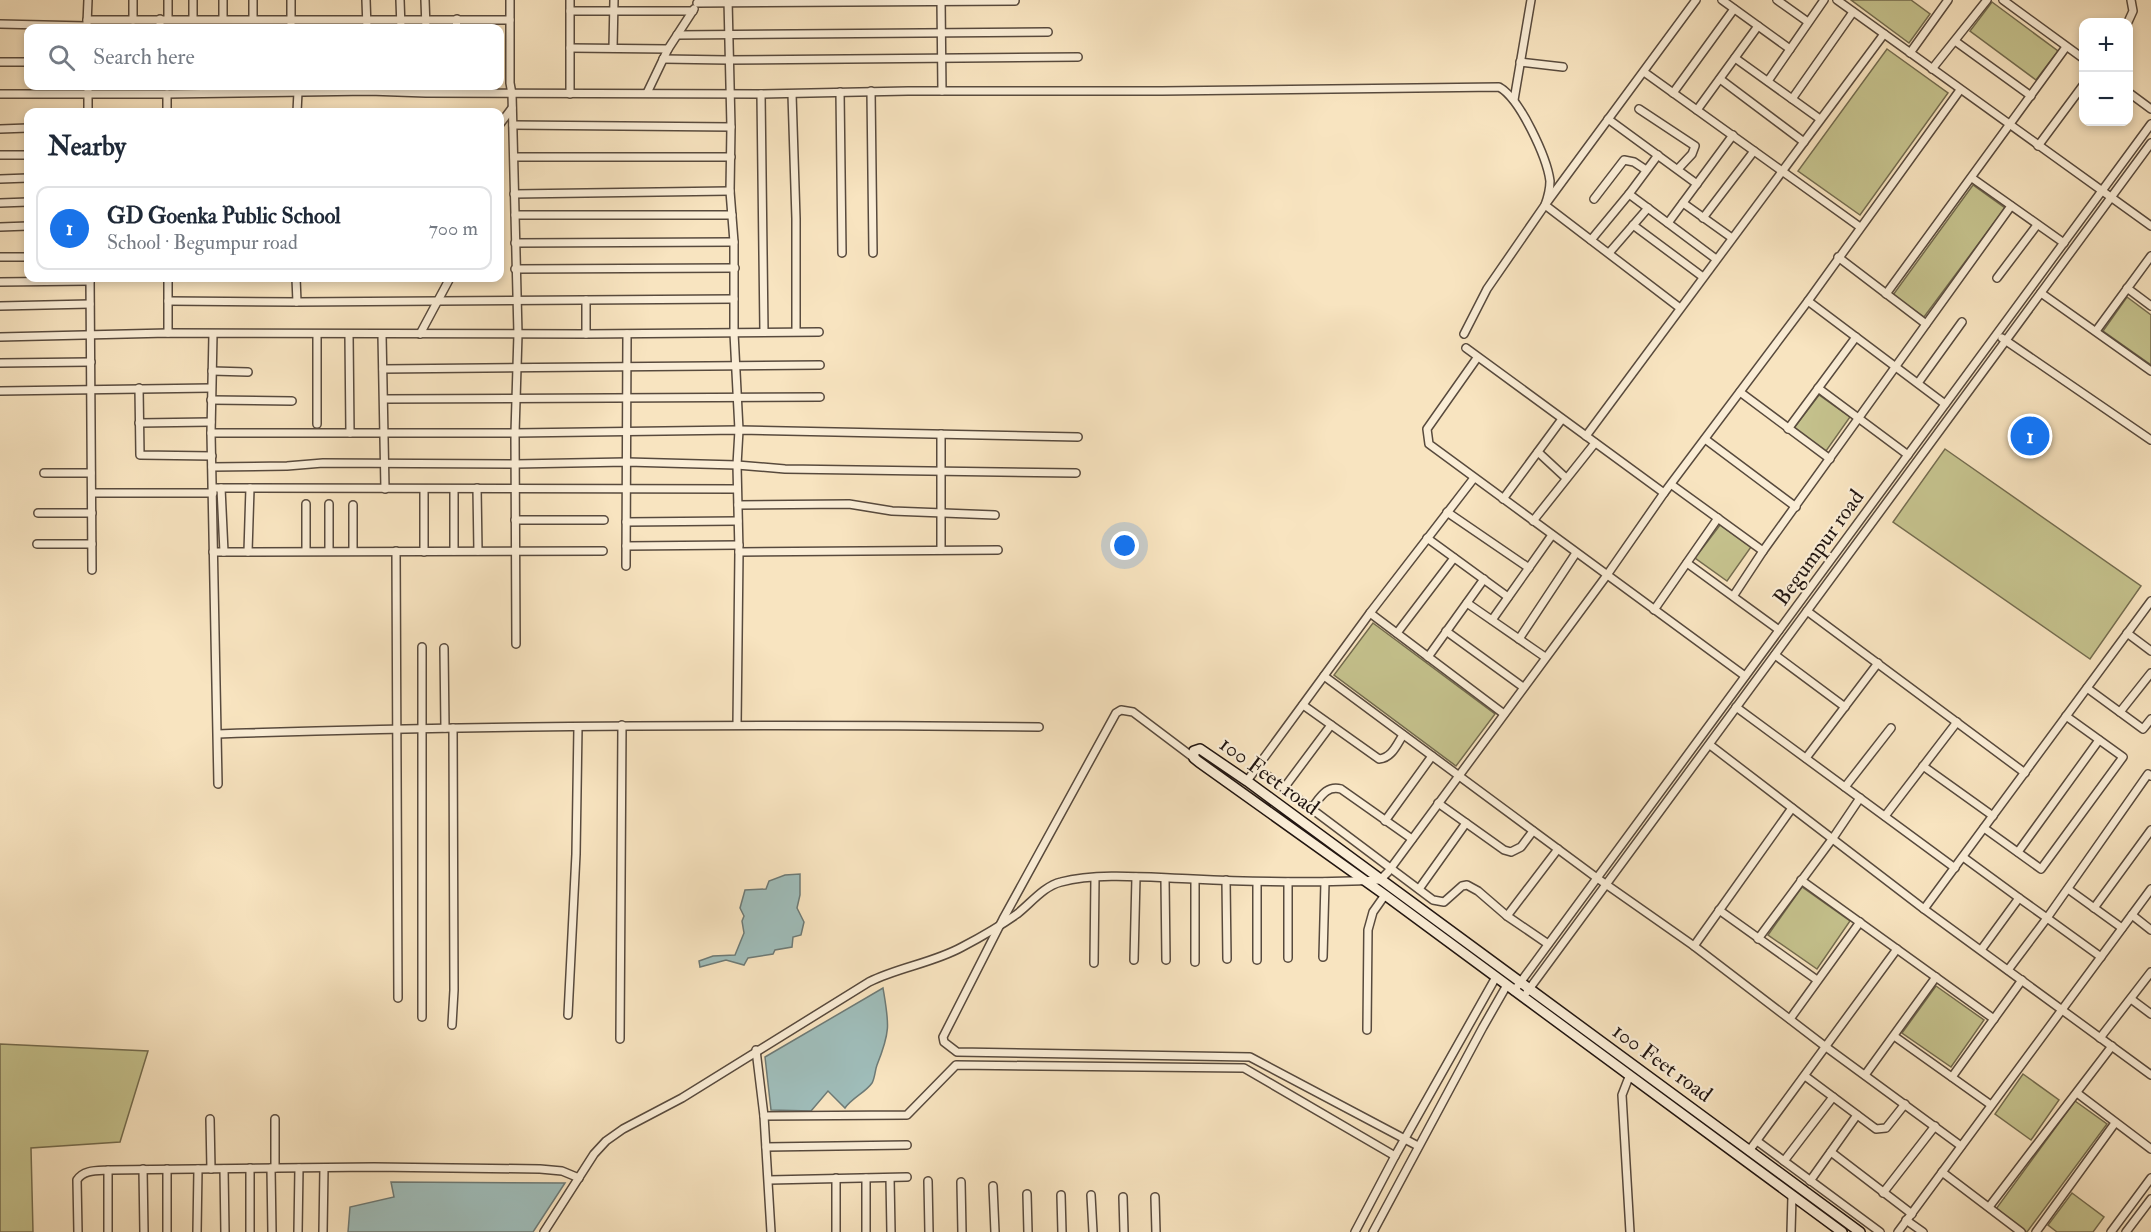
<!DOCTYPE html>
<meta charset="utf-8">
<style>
:root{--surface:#fff;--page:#f2f2f3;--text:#1f2937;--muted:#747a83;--line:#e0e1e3;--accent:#1a73e8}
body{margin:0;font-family:"IM FELL Double Pica",serif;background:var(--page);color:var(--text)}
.controls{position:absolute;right:18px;top:18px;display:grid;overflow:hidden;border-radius:12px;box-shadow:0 3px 9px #0003}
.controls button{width:54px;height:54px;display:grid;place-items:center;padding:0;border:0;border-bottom:2px solid var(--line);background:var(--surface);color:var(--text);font:30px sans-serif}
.you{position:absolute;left:1125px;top:546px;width:21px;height:21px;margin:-15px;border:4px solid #fff;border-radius:50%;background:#1a73e8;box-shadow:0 0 0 9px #1a73e833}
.badge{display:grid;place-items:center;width:39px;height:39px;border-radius:50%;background:var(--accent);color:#fff;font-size:20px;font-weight:700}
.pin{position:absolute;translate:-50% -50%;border:3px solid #fff;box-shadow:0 2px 6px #0006}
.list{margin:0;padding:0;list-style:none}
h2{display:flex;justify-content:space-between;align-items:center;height:78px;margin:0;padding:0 24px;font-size:26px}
h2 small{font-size:20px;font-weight:400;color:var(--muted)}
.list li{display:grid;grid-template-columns:39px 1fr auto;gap:18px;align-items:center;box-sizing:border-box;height:84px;margin:0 12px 12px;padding:0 12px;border:2px solid var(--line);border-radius:12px}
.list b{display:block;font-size:22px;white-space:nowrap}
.list p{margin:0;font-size:20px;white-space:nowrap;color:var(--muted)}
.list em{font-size:20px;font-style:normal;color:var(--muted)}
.icon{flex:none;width:33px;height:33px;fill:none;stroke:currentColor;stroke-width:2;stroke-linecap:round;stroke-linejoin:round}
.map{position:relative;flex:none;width:2151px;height:1232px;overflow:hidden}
.search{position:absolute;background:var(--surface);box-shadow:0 3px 9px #0003;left:24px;top:24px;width:480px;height:66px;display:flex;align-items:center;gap:15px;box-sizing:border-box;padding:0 21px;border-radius:12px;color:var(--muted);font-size:22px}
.panel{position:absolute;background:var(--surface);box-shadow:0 3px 9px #0003;left:24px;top:108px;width:480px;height:174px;border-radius:12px}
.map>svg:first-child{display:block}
</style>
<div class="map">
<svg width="2151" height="1232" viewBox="0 0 2151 1232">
<rect width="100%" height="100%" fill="#f8e4c0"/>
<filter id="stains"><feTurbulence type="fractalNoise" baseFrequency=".00333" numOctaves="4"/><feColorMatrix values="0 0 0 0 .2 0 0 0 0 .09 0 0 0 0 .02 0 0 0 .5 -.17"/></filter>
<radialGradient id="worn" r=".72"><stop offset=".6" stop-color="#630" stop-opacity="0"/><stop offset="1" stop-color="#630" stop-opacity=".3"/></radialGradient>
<g fill="#c5c28d" stroke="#746c4f" stroke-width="1.5">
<path d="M1851 0H1911L1930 14 1909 43Z"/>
<path d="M1992 2 2058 51 2036 80 1970 31Z"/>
<path d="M1887 49 1948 93 1860 215 1798 171Z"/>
<path d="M1973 185 2005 208 1924 317 1893 295Z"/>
<path d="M2127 297 2151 315V365L2103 331Z"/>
<path d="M1819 395 1850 417 1826 451 1794 428Z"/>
<path d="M1945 449 2141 586 2090 659 1893 522Z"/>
<path d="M1720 525 1751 547 1727 581 1695 558Z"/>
<path d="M1373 623 1495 714 1456 766 1334 675Z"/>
<path d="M1802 887 1850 921 1817 969 1768 935Z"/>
<path d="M1936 986 1984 1020 1951 1067 1902 1033Z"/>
<path d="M0 1044 148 1051 120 1142 31 1148 33 1232H0Z"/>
<path d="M2023 1074 2059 1100 2031 1140 1995 1114Z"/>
<path d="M2075 1101 2107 1124 2027 1232 1996 1209Z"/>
<path d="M2072 1193 2104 1217 2093 1232H2057L2048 1225Z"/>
</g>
<g fill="#9fbdba" stroke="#6d7a76" stroke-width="1.5">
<path d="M800 874V895L797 908 804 922 801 935 793 937 792 947 775 950 773 954 748 958 744 965 726 960 700 967 699 961 713 956 735 955 744 933 742 921 744 916 740 908 745 890 766 889 769 881 785 875Z"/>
<path d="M883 988C889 1024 891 1030 877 1065 875 1070 875 1078 872 1083 866 1092 852 1098 845 1108L828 1091 811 1111 771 1110 765 1057Z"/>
<path d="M391 1182 565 1183 533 1232H348L350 1207 394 1197Z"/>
</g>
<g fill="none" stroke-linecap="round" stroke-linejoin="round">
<defs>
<g id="street">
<path d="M168 0V19"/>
<path d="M193 0V19"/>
<path d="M223 0V19"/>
<path d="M253 0V19"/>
<path d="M291 0V28"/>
<path d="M366 0 367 28"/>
<path d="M400 0 401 28"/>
<path d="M425 0 426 28"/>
<path d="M510 0V83L512 94 518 334 515 433 516 644"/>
<path d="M728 0 731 127 730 191 734 242V333L739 430 737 465 739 552 737 725"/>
<path d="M941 0 942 91"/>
<path d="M1722 0 1790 49"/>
<path d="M1777 0 1808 22"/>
<path d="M1837 0 2151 226"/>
<path d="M2003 0 2084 59"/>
<path d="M697 3 1015 1"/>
<path d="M570 11H693"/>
<path d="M160 19V28"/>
<path d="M87 20H510"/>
<path d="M133 20V0"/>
<path d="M2128 22 2133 11 2131 0"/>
<path d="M0 24 87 26"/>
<path d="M87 24 88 0"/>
<path d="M456 28 457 19"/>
<path d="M677 35 1048 32"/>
<path d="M1955 41 2031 96"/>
<path d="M570 48 668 49"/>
<path d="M613 48 614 0"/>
<path d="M1910 53 1948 0"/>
<path d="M1735 58 1820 119"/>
<path d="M663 59 728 60 1078 57"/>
<path d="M0 62H28"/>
<path d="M1520 62 1563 67"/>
<path d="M1932 69 1987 0"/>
<path d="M1644 72 1860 227"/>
<path d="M1720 79 1804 142"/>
<path d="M1768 81 1824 0"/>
<path d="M88 86V112"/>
<path d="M871 91 873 253"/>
<path d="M840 92 842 253"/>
<path d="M2128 92 2151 109"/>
<path d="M647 93 668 49 694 9"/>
<path d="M1673 93 1734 9"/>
<path d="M0 94H167L369 91 426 93 761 94 908 91H1162L1499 87C1520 98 1547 158 1550 181 1550 190 1548 197 1545 205L1487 289 1464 334"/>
<path d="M167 94V112"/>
<path d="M570 94V0"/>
<path d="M761 94 764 332"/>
<path d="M792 94 796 219V331"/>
<path d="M1792 99 1853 12"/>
<path d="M1514 100 1531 0"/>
<path d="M1639 109 1695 146 1692 154 1678 169"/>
<path d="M1697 110 1758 26"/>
<path d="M297 112 298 92"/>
<path d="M1608 119 1697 184"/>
<path d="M500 124 512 108"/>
<path d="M513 125 731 127"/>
<path d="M0 129 28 128"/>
<path d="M2038 146 2084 84"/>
<path d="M0 155H28"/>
<path d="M514 157H731"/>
<path d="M1972 178 2064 243"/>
<path d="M0 179 28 178"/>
<path d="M514 194 730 191"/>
<path d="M1629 194 1716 259"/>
<path d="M1594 199 1624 160 1634 162 1646 170"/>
<path d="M0 203 28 202"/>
<path d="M1683 203 1732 238"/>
<path d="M515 215H732"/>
<path d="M1703 218 1754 151"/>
<path d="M1668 223 1733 135"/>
<path d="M1633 225 1703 277"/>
<path d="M0 227 28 226"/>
<path d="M1591 240 1629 194 1658 155"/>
<path d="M515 243 734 242"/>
<path d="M1609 253 1648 208"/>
<path d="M0 257H28"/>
<path d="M1838 257 1926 324"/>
<path d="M515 269 735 268"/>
<path d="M90 278 92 570"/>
<path d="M168 278V333"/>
<path d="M296 278 297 302"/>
<path d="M1997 278 2037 225"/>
<path d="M0 282 90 281"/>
<path d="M2127 288 2151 306"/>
<path d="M2041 293 2151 371"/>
<path d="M1886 294 2066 47"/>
<path d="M168 301 297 302 734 299"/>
<path d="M1808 301 1945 404"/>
<path d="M0 306 90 304"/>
<path d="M1680 308 1545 205 1696 0"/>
<path d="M2096 331 2151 256"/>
<path d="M213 334 211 433 218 784"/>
<path d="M420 334 450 278"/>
<path d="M586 334V300"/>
<path d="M317 335V424"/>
<path d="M349 335 350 433"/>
<path d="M382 335 385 489"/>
<path d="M0 337 168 333 586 334 819 332"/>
<path d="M2002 338 2151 440"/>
<path d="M1466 348 1664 493"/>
<path d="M1477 358 1427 429 1429 444 1745 676"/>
<path d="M0 363 91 362"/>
<path d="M383 369 820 365"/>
<path d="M212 371 248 372"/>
<path d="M1918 383 1962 322"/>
<path d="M139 388 140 455 212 456"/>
<path d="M1818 388 1908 455"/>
<path d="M0 391 211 388"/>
<path d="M1740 392 1830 459"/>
<path d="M384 399 820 397"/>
<path d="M211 400 292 401"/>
<path d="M139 423 211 422"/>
<path d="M1788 429 1856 337"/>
<path d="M211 433H515L739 430 1078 437"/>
<path d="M1586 436 1884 34"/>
<path d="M1705 439 1796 507"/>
<path d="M1538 452 1566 478"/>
<path d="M212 467 287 466 323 463 515 464 627 462 737 465 785 469 1076 473"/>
<path d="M44 473H91"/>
<path d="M1672 485 1763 551"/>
<path d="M213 488 737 489"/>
<path d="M221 488 224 552"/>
<path d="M477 488 478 551"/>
<path d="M454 489V551"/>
<path d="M92 493H213"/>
<path d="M1503 499 1562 419"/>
<path d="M329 504V551"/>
<path d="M738 505 849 504 892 511 995 515"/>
<path d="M1447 512 1529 568"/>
<path d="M38 513H92"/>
<path d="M515 520H604"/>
<path d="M1533 521 1595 443"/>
<path d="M626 522 738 521"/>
<path d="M1427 538 1508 597"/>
<path d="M37 544H92"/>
<path d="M626 546 739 545"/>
<path d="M941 550V434"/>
<path d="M306 551V504"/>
<path d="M353 551V505"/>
<path d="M396 551 398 998"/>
<path d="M213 552 603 551"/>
<path d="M248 552 250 488"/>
<path d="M424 552V489"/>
<path d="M739 552 998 550"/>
<path d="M1687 563 1779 630"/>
<path d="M626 566 627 334"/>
<path d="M1734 595 1763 551 2011 206"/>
<path d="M1467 603 1545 657"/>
<path d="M1654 610 1718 518"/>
<path d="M1807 611 2025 773"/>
<path d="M1370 613 1504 714"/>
<path d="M1492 620 1552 535"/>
<path d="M1446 631 1523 687"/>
<path d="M1397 633 1454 558"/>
<path d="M2127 633 2151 651"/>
<path d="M1519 639 1576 553"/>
<path d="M422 647V1017"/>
<path d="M444 648 445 728"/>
<path d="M1775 655 1845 707"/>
<path d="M1428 657 1484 579"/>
<path d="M1324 676 1597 878 1694 946 1826 1047 1961 1146"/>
<path d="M2087 688 2143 729 2151 719"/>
<path d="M1303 705 1379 759C1392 758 1397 744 1403 735"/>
<path d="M1736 707 1955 868"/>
<path d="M2120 712 2151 673"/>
<path d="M218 734C492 725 765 724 1039 727"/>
<path d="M1710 745 1924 909 2151 1075"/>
<path d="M1194 758 1133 712 1121 710 1116 713 1003 919 943 1037 944 1042 957 1052 1250 1057 1418 1146"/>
<path d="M1806 758 1878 663"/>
<path d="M1923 766 1993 816"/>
<path d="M1257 768 1433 900 1444 902 1462 886 1467 885 1478 891 1507 916 1548 944"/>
<path d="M1247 781 1370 613 1474 478"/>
<path d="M1845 787 1891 728"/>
<path d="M1284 788 1331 725"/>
<path d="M1438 803 1504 850 1511 852 1521 847 1533 831"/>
<path d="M1311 809C1320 798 1326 785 1341 789L1412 839"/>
<path d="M1885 816 1957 722"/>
<path d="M1385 821 1432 756"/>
<path d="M1984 828 2041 869 2123 757 2066 716"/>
<path d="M2018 852 2099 740"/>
<path d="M1963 857 2019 898 1981 950"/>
<path d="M1165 879 1166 960"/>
<path d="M1226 880 1227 959"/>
<path d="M1801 880 1994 1019"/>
<path d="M1257 882V960"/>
<path d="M1288 882V958"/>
<path d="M1419 889 1466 823"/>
<path d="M2068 889 2122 928"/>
<path d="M2019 898 2047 918 2148 774 2151 776"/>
<path d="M2094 908 2151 830"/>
<path d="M1924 909 2151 601"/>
<path d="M1719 910 1817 980"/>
<path d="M2132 915 2151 930"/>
<path d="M1507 916 1558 849"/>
<path d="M1758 939 1833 838 1860 798"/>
<path d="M1694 946 1792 808"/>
<path d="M1323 957 1325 882"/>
<path d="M1134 960 1136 877"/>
<path d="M1195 962V880"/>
<path d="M1094 963 1095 878"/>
<path d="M2008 970 2047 918 2101 957"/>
<path d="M1514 991 2151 124"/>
<path d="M1527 992 2151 143"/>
<path d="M2131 999 2151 1014"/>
<path d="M568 1015 576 854 578 727"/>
<path d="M1790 1019 1860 922"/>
<path d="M452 1025 454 990 453 728"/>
<path d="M1367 1030 1368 930 1373 912 1385 895"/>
<path d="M1894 1036 1991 1105"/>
<path d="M2100 1038 2151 972"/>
<path d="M620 1039 622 725"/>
<path d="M756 1050 764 1116 771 1232"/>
<path d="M1865 1075 1936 977"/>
<path d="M1805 1076 1876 1129 1886 1128 1905 1104"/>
<path d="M1629 1077 1622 1095 1630 1232"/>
<path d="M1952 1077 2022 980"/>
<path d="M2077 1093 2151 1149"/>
<path d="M764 1116 907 1115 956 1065 1244 1068 1395 1156"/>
<path d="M210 1119 211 1169"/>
<path d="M275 1119V1168"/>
<path d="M1757 1141 1880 1232"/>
<path d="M766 1147 907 1145"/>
<path d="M1749 1151 1897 949"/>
<path d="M1831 1152 1912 1214"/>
<path d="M1784 1161 1833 1097"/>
<path d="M271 1168 272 1232"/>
<path d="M143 1169 144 1232"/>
<path d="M167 1169V1232"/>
<path d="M224 1169 225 1232"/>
<path d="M108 1170V1232"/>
<path d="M1942 1172 2021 1232"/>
<path d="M866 1178V1232"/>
<path d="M890 1178 891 1232"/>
<path d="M769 1180 907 1177"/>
<path d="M928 1181 929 1232"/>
<path d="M1810 1181 1857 1115"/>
<path d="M961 1182 962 1232"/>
<path d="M993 1186 995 1232"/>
<path d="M1883 1193 1935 1126"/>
<path d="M1027 1194 1028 1232"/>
<path d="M1061 1195 1062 1232"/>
<path d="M1091 1195 1093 1232"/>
<path d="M1123 1197 1124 1232"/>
<path d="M1155 1197 1156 1232"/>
<path d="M1989 1207 2112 1046"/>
<path d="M1906 1220 1923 1232"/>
<path d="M78 1232 77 1180C84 1169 98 1171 111 1170L374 1167 540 1169 562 1171 579 1178"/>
<path d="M197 1232 198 1169"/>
<path d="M250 1232V1168"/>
<path d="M298 1232 299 1168"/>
<path d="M323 1232 324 1168"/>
<path d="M544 1232 594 1154 606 1141 623 1129 682 1098 869 982C899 967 933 963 962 947 981 937 1000 926 1017 914 1031 903 1044 886 1061 882 1099 872 1154 878 1193 879 1255 882 1318 883 1380 880L1388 872 1607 575 1664 493 1808 301 1960 90"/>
<path d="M836 1232V1178"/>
<path d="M1355 1232 1395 1156 1496 977"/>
<path d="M1373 1232 1483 1027 1507 985"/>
<path d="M1791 1232 1792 1196"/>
<path d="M1898 1232 2151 889"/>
<path d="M2036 1232 2115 1123"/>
<path d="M2111 1232 2151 1178"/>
<path d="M2126 1232 2151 1199"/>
</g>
<path id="secondary" d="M1842 1232 1385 895 1199 762 1194 758V751L1200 749 1247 781 1860 1232"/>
</defs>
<use href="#street" stroke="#584a3d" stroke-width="10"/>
<use href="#secondary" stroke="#221611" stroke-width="12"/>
<use href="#street" stroke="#faedd6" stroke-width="7"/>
<use href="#secondary" stroke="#faedd6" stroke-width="9"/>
</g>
<g text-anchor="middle" stroke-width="4.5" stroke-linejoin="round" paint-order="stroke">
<g font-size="22" fill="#221611" stroke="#faedd6">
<text transform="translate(1818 547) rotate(-54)" y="8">Begumpur road</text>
<text transform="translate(1270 775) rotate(36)" y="8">100 Feet road</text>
<text transform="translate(1663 1062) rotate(36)" y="8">100 Feet road</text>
</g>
</g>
<rect width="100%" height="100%" filter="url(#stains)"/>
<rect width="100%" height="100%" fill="url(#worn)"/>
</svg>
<div class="controls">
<button>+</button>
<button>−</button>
</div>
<div class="you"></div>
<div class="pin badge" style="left:2030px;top:436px">1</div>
<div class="search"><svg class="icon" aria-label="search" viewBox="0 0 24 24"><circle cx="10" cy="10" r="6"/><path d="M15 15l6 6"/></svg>Search here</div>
<section class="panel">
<h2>Nearby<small></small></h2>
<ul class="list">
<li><span class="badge">1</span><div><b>GD Goenka Public School</b><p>School · Begumpur road</p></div><em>700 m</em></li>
</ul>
</section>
</div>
